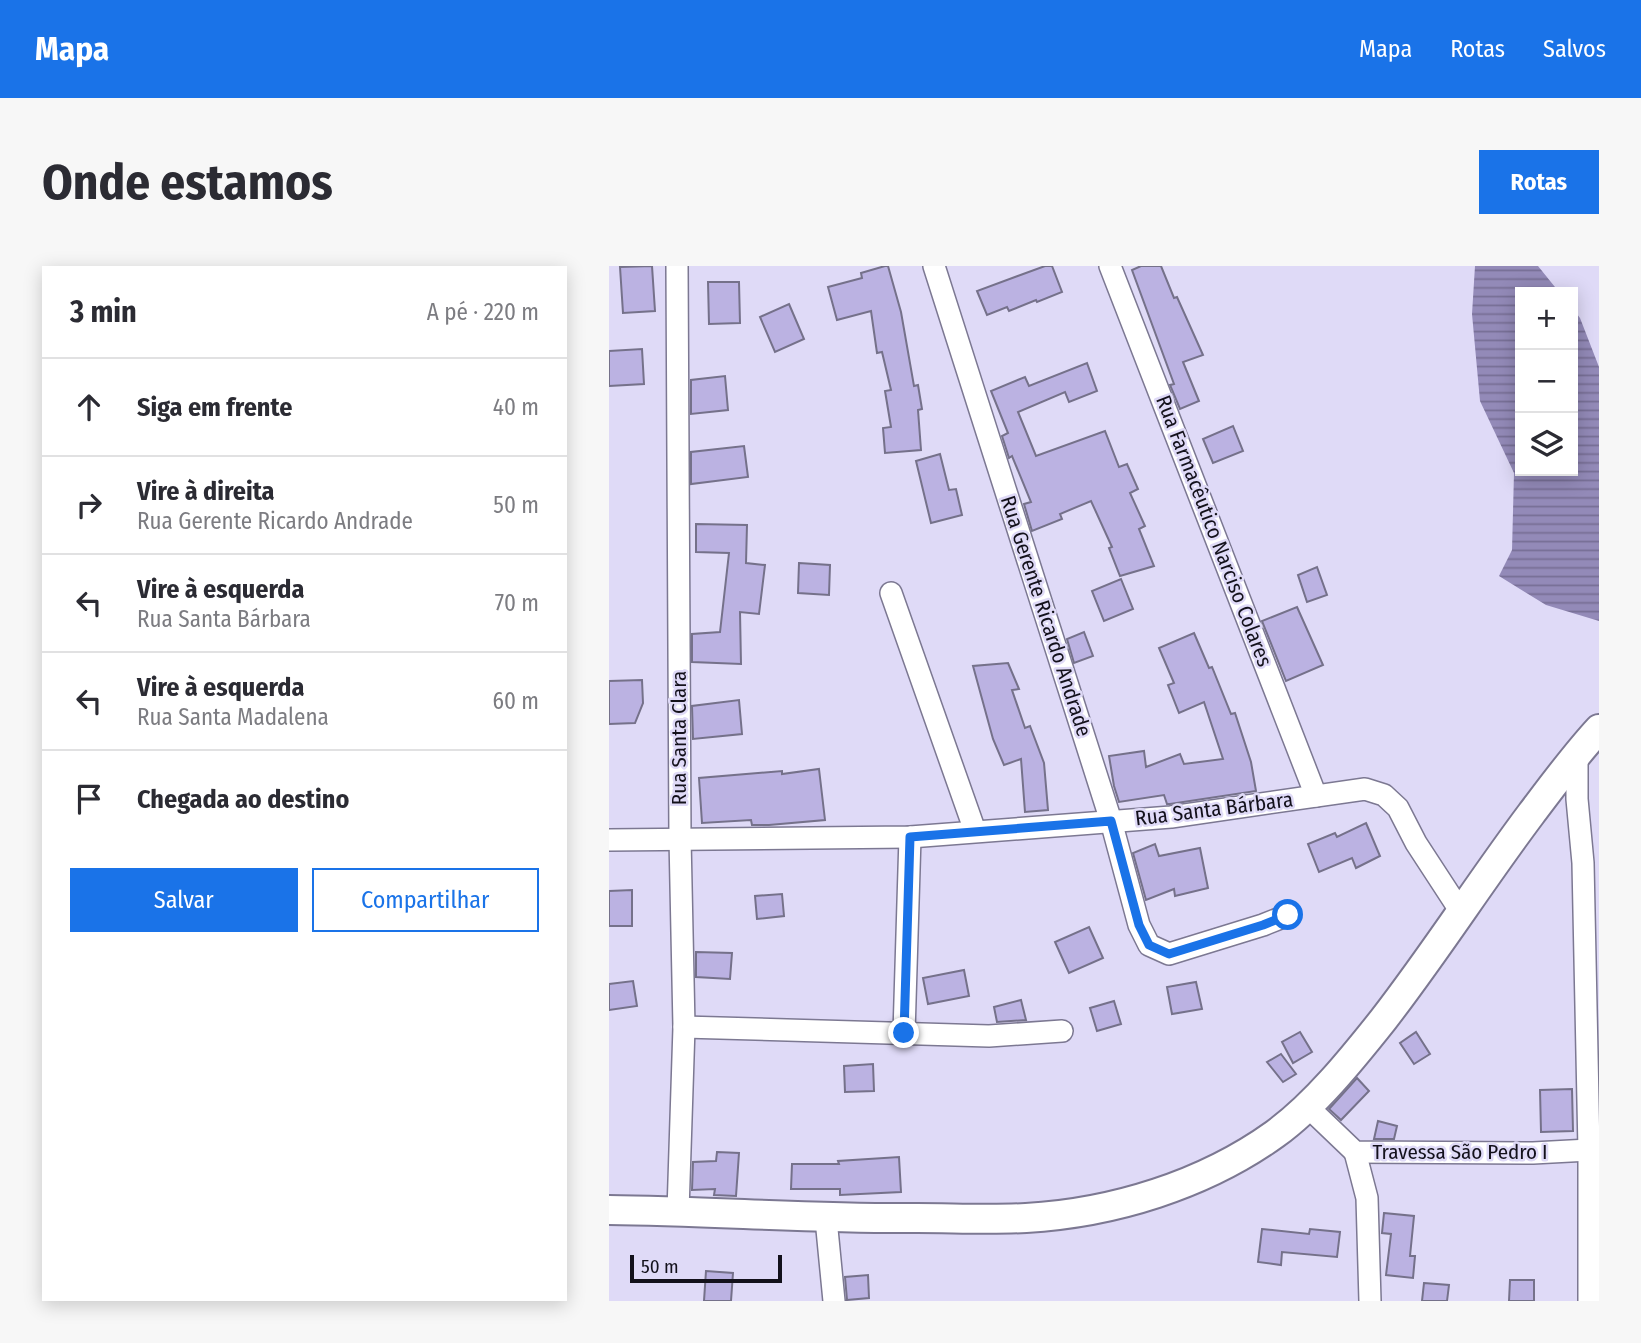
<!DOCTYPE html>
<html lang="pt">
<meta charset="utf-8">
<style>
:root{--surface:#fff;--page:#f7f7f7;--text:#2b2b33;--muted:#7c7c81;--line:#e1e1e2;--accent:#1a73e8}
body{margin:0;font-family:"Fira Sans Condensed",sans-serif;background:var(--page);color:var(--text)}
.controls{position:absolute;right:21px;top:21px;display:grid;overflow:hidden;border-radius:0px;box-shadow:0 4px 18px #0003}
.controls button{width:63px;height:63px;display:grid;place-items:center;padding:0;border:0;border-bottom:2px solid var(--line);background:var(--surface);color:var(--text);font:35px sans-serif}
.scale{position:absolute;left:21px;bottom:18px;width:152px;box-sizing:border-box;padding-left:7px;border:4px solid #13111b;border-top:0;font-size:19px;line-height:24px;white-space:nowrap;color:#13111b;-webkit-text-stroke:5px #dfdaf7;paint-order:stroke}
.stop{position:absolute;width:21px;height:21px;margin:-16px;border:5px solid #1a73e8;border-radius:50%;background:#fff}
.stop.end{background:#1a73e8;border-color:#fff;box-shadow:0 2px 7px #0008}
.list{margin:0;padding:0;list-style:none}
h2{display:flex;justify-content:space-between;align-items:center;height:91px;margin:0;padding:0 28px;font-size:30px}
h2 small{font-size:23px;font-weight:400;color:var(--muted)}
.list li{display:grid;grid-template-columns:46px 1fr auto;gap:21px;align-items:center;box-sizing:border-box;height:98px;padding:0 28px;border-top:2px solid var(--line)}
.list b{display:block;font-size:26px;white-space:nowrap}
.list p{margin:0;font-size:23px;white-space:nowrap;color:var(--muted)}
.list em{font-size:23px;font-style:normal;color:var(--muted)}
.actions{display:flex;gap:14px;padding:21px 28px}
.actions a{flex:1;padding:16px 0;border:2px solid var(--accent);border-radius:0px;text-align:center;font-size:24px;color:var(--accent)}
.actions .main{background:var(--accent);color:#fff}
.icon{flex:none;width:38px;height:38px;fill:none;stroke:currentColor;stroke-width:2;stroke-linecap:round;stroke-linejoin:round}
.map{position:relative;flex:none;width:990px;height:1035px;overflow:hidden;border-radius:0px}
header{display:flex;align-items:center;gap:42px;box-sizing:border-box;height:98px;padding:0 35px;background:var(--accent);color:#fff}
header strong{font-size:33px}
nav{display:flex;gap:38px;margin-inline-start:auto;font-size:24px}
.intro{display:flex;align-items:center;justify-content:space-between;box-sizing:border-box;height:168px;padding:0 42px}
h1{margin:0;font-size:49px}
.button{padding:18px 32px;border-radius:0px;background:var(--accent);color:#fff;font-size:24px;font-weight:700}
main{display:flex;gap:42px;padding:0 42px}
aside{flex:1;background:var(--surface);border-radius:0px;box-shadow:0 4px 18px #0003}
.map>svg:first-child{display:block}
</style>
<header>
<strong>Mapa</strong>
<nav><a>Mapa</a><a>Rotas</a><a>Salvos</a></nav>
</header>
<div class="intro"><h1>Onde estamos</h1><a class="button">Rotas</a></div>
<main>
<aside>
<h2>3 min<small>A pé · 220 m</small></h2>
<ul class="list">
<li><svg class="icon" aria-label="ahead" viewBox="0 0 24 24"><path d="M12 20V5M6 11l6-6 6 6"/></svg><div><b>Siga em frente</b></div><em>40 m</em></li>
<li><svg class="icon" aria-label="right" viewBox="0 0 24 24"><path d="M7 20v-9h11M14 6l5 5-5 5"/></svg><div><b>Vire à direita</b><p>Rua Gerente Ricardo Andrade</p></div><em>50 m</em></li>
<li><svg class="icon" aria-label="left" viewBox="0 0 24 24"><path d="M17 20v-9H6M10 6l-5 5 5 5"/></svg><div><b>Vire à esquerda</b><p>Rua Santa Bárbara</p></div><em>70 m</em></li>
<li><svg class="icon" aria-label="left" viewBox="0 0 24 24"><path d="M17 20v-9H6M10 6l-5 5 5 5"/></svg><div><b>Vire à esquerda</b><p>Rua Santa Madalena</p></div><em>60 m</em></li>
<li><svg class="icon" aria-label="arrive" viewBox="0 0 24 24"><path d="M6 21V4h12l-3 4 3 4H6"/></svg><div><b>Chegada ao destino</b></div></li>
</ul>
<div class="actions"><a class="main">Salvar</a><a>Compartilhar</a></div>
</aside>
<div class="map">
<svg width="990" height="1035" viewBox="0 0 990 1035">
<defs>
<pattern id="water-rules" width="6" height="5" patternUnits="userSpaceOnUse" patternTransform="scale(1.75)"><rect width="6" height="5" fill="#938ab8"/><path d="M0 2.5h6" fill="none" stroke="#776f95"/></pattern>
</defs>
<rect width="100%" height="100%" fill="#dfdaf7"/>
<path fill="url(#water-rules)" d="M866 0H929L950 26H911V205H964V43L971 52 990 101V355L937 339 890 310 903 284 905 207 871 135 863 48Z"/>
<g fill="#bbb2e2" stroke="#75718a" stroke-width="2">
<path d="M43 0 46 45 14 47 11 1Z"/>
<path d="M276 0H279L292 46 305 120 309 119 313 143 309 144 312 184 276 187 274 162 282 161 276 125 282 124 273 86 268 87 262 45 228 54 219 21 253 12 252 7Z"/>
<path d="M436 0H443L453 26 428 36 427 34 400 45 398 41 378 49 368 25Z"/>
<path d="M532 0H552L565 32 568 31 594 89 574 96 590 135 571 143 561 119 565 118 523 4Z"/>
<path d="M99 16H130L131 57 100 58Z"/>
<path d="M180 38 195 73 166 86 151 51Z"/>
<path d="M33 83 35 118 0 120V85Z"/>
<path d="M478 97 488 125 460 136 456 126 409 146 427 190 496 165 510 201 518 198 529 223 521 227 536 260 530 263 545 300 511 310 500 282 503 281 482 235 451 248 453 253 423 265 415 238 422 236 403 190 400 192 393 170 399 167 382 125 416 111 420 120Z"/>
<path d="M116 110 119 144 82 148V114Z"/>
<path d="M624 160 634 185 604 197 594 173Z"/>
<path d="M135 180 139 211 82 218V186Z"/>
<path d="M331 188 340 224 347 223 353 249 322 257 307 195Z"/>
<path d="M87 258 138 259 137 297 156 299 150 348 131 346 132 398 83 396V368L111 366 120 287 87 286Z"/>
<path d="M190 297 221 299 220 329 189 327Z"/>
<path d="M708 301 718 329 698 336 689 309Z"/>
<path d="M512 313 524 343 495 355 483 325Z"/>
<path d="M688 341 714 399 677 415 653 355Z"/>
<path d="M475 366 484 390 465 397 458 373Z"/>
<path d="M585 367 600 402 603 401 622 448 626 447 642 496 647 525 561 538H558L555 529 510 536 505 520 500 490 535 485 537 501 571 488 575 498 614 493 595 436 570 447 559 419 565 417 550 382Z"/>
<path d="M399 397 410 423 403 424 416 462 421 460 435 497 439 544 416 546 412 493 395 499 384 473 364 400Z"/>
<path d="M33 414 34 437 26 457 0 458V415Z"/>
<path d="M130 434 133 468 84 473 83 440Z"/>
<path d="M210 503 216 554 160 559H143L142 554 93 557 90 512 173 505V508Z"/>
<path d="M757 557 771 590 747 602 743 592 710 606 699 578 726 567 728 571Z"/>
<path d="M546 578 550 590 591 582 599 622 566 630 565 623 537 634 524 587Z"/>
<path d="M23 624V660H0V625Z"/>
<path d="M173 628 175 650 148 653 146 630Z"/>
<path d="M480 661 494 692 460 707 446 676Z"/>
<path d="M87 686 123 687 121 713 87 711Z"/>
<path d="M355 704 360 730 319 738 314 712Z"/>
<path d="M24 715 28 740 0 744V718Z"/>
<path d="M587 716 593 743 563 748 558 721Z"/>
<path d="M412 734 417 754 388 756 385 741Z"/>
<path d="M505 735 512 758 488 765 481 742Z"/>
<path d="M691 766 703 786 684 797 673 776Z"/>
<path d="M807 766 821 788 805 798 791 777Z"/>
<path d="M672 788 687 808 674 816 658 796Z"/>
<path d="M264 798 265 825 236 826 235 800Z"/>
<path d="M748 812 760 825 732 854 720 843Z"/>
<path d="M963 823 964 865 932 866 931 824Z"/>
<path d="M769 855 788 860 785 873H765Z"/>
<path d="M108 886 130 887 127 930 105 929 106 923 83 924 84 896 107 895Z"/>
<path d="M290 891 292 926 231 929V923H182L183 898H230L229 895Z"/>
<path d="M775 947 805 950 801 990H806L804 1012 777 1009 782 968 773 967Z"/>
<path d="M653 963 700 968 701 963 731 966 728 991 673 986 672 999 649 996Z"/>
<path d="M97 1005 124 1007 122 1035H95Z"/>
<path d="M259 1009 260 1032 238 1034 236 1011Z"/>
<path d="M901 1014H925V1035H900Z"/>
<path d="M815 1017 840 1019 838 1035H813Z"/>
</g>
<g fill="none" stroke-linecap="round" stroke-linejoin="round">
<defs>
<g id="street">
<path d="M68 0 71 572 75 761 69 945"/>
<path d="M325 0 502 555 530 659 540 679 560 688 654 659 679 649"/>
<path d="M501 0 707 530"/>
<path d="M282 327 366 565"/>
<path d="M968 486V533L974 597 980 884V1035"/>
<path d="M0 574 301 571 562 551 756 523 775 529 789 542 807 577 852 646"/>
<path d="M75 761 380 770 453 765"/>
<path d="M295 767 301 571"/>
<path d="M699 841 746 886 924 887 980 884"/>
<path d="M746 886 758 932 761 1035"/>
<path d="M217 953 225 1035"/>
</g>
<path id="secondary" d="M0 944C103 945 205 953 308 952 344 952 381 954 417 952 504 947 595 919 666 868 706 839 743 793 774 754 826 687 871 616 922 548 944 519 965 490 990 463"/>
</defs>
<use href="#street" stroke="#7c7892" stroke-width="24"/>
<use href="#secondary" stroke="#7c7892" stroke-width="32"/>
<use href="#street" stroke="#fff" stroke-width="21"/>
<use href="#secondary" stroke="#fff" stroke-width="28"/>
</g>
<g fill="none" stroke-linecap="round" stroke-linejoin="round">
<path stroke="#1a73e8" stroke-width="9" d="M295 767 301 571 502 555 530 659 540 679 560 688 654 659 679 649"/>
</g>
<g text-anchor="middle" stroke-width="5" stroke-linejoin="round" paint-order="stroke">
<g font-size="21" fill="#13111b" stroke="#dfdaf7">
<text transform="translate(605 265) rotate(69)" y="7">Rua Farmacêutico Narciso Colares</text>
<text transform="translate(437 350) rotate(72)" y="7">Rua Gerente Ricardo Andrade</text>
<text transform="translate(70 472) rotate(-90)" y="7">Rua Santa Clara</text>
<text transform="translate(605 543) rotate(-7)" y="7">Rua Santa Bárbara</text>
<text x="851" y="893">Travessa São Pedro I</text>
</g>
</g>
</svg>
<div class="controls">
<button>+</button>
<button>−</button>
<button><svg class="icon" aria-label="layers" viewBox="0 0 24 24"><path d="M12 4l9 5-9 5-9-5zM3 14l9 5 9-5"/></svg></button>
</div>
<div class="scale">50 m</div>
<div class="stop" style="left:679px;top:649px"></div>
<div class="stop end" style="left:295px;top:767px"></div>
</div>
</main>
